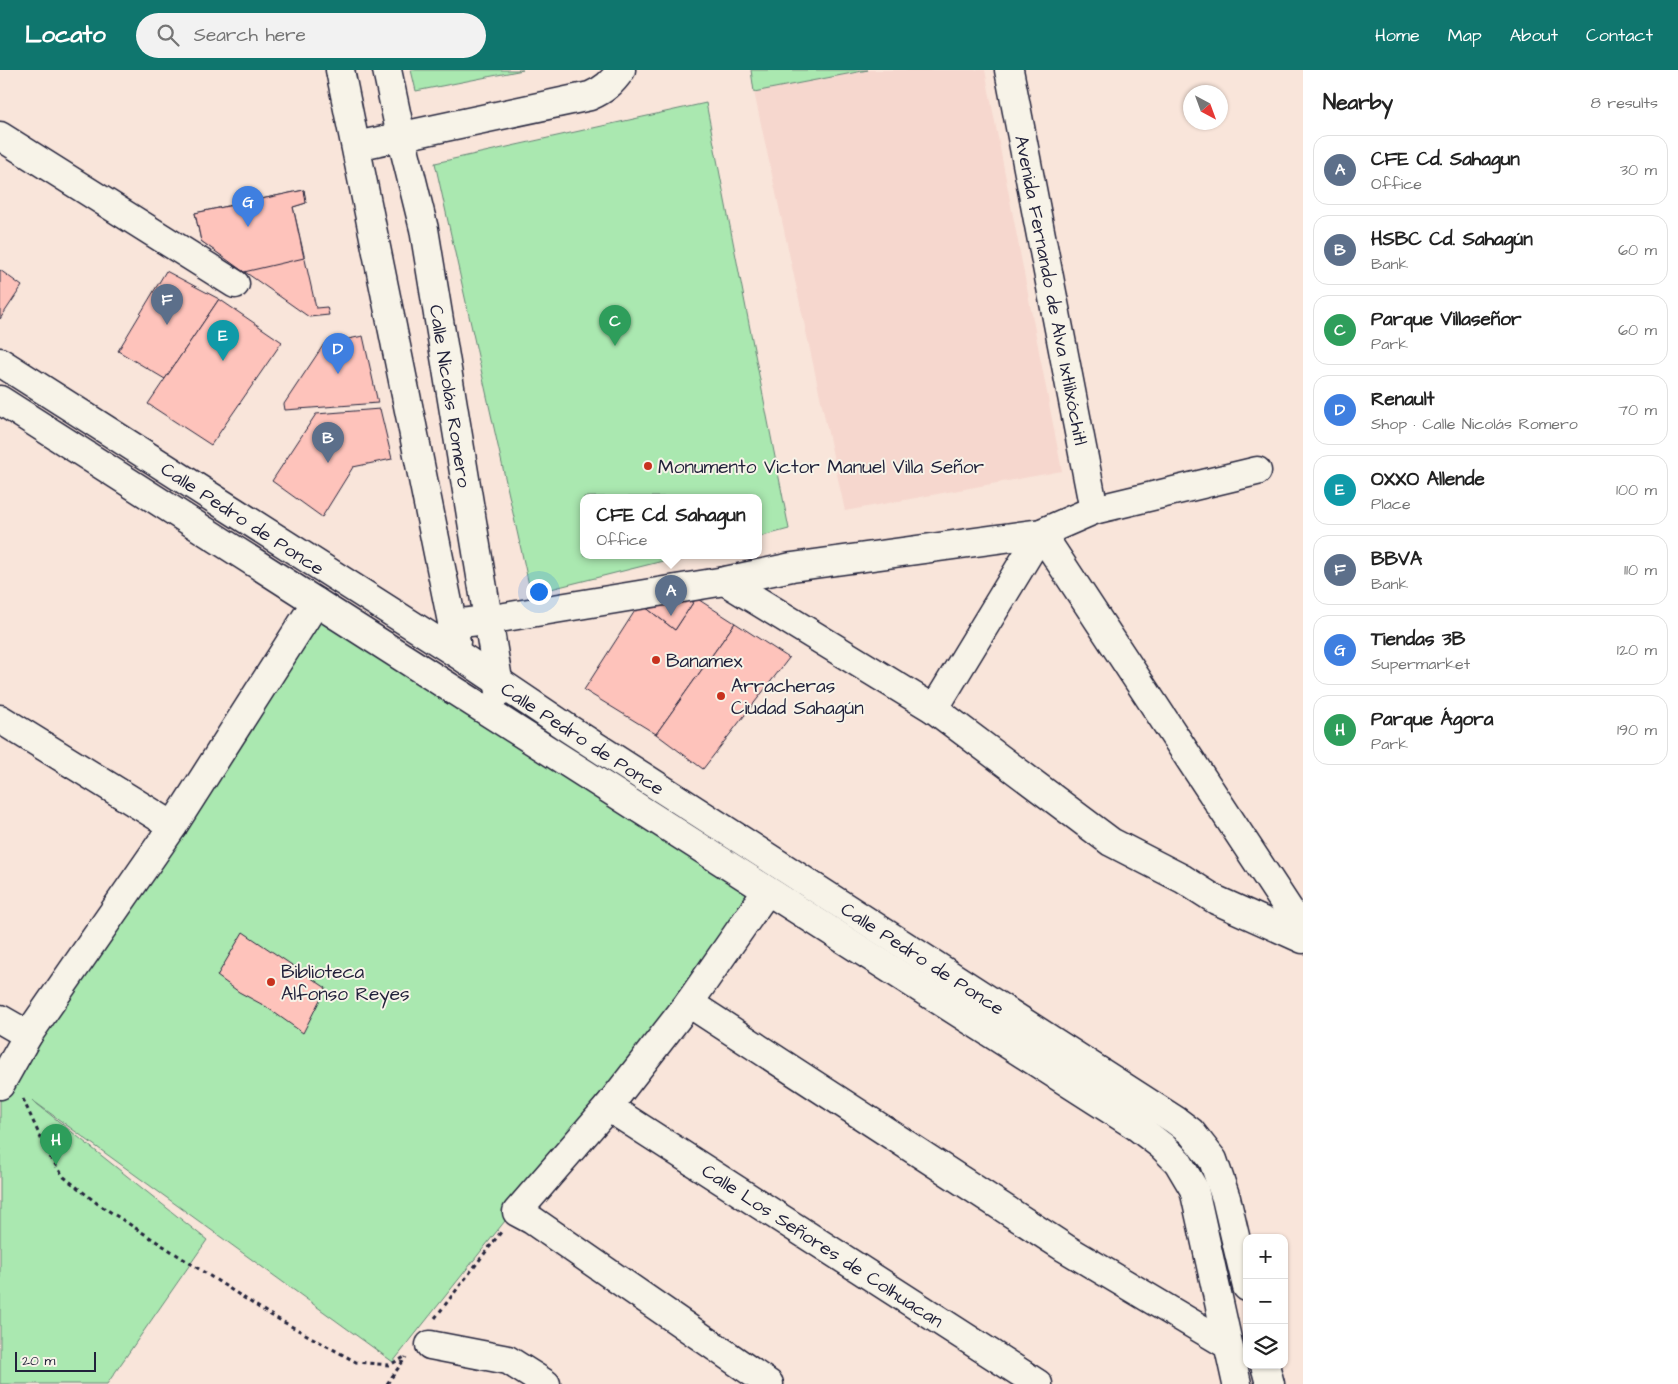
<!DOCTYPE html>
<meta charset="utf-8">
<style>
:root{--surface:#fff;--page:#f2f2f2;--text:#222;--muted:#767676;--line:#e0e0e0;--accent:#0f766e}
body{margin:0;font-family:"Architects Daughter",sans-serif;background:var(--page);color:var(--text)}
.controls{position:absolute;right:15px;bottom:15px;display:grid;overflow:hidden;border-radius:10px;box-shadow:0 1px 4px #0004}
.controls button{width:45px;height:45px;display:grid;place-items:center;padding:0;border:0;border-bottom:1px solid var(--line);background:var(--surface);color:var(--text);font:25px sans-serif}
.compass{position:absolute;left:1183px;top:15px;width:45px;height:45px;border-radius:50%;background:var(--surface);box-shadow:0 1px 4px #0004;rotate:139deg}
.scale{position:absolute;left:15px;bottom:12px;width:81px;box-sizing:border-box;padding-left:5px;border:2px solid #22223b;border-top:0;font-size:14px;line-height:18px;white-space:nowrap;color:#22223b;-webkit-text-stroke:4px #f7f3e8;paint-order:stroke}
.you{position:absolute;left:538px;top:521px;width:18px;height:18px;margin:-12px;border:4px solid #fff;border-radius:50%;background:#1a73e8;box-shadow:0 0 0 8px #1a73e833}
.badge{display:grid;place-items:center;width:32px;height:32px;border-radius:50%;background:var(--accent);color:#fff;font-size:16px;font-weight:700}
.pin{position:absolute;translate:-50% -41px;filter:drop-shadow(0 1px 2px #0008)}
.pin::after{content:'';position:absolute;top:26px;width:18px;height:15px;background:inherit;clip-path:polygon(0 0,100% 0,50% 100%)}
.popup{position:absolute;left:580px;top:424px;width:182px;height:65px;box-sizing:border-box;display:grid;place-content:center;border-radius:10px;background:var(--surface);filter:drop-shadow(0 1px 4px #0005);font-size:16px;white-space:nowrap;color:var(--muted)}
.popup b{font-size:19px;color:var(--text)}
.popup::after{content:'';position:absolute;left:50%;top:100%;margin-left:-10px;border:10px solid transparent;border-top-color:var(--surface)}
.list{margin:0;padding:0;list-style:none}
h2{display:flex;justify-content:space-between;align-items:center;height:65px;margin:0;padding:0 20px;font-size:21px}
h2 small{font-size:16px;font-weight:400;color:var(--muted)}
.list li{display:grid;grid-template-columns:32px 1fr auto;gap:15px;align-items:center;box-sizing:border-box;height:70px;margin:0 10px 10px;padding:0 10px;border:1px solid var(--line);border-radius:15px}
.list b{display:block;font-size:19px;white-space:nowrap}
.list p{margin:0;font-size:16px;white-space:nowrap;color:var(--muted)}
.list em{font-size:16px;font-style:normal;color:var(--muted)}
.icon{flex:none;width:28px;height:28px;fill:none;stroke:currentColor;stroke-width:2;stroke-linecap:round;stroke-linejoin:round}
.map{position:relative;flex:none;width:1303px;height:1314px;overflow:hidden}
header{display:flex;align-items:center;gap:30px;box-sizing:border-box;height:70px;padding:0 25px;background:var(--accent);color:#fff}
header strong{font-size:24px}
nav{display:flex;gap:28px;margin-inline-start:auto;font-size:18px}
.search{width:350px;height:45px;background:var(--page);display:flex;align-items:center;gap:12px;box-sizing:border-box;padding:0 18px;border-radius:28px;color:var(--muted);font-size:19px}
main{display:flex}
aside{flex:1;background:var(--surface)}
.map>svg:first-child{display:block}
</style>
<header>
<strong>Locato</strong>
<div class="search"><svg class="icon" aria-label="search" viewBox="0 0 24 24"><circle cx="10" cy="10" r="6"/><path d="M15 15l6 6"/></svg>Search here</div>
<nav><a>Home</a><a>Map</a><a>About</a><a>Contact</a></nav>
</header>
<main>
<div class="map">
<svg width="1303" height="1314" viewBox="0 0 1303 1314">
<rect width="100%" height="100%" fill="#f9e5da"/>
<filter id="ink" filterUnits="userSpaceOnUse"><feTurbulence type="fractalNoise" baseFrequency=".02" numOctaves="2"/><feDisplacementMap in="SourceGraphic" scale="10" xChannelSelector="R" yChannelSelector="G"/><feConvolveMatrix kernelMatrix="1 2 1 2 8 2 1 2 1" color-interpolation-filters="sRGB"/></filter>
<g filter="url(#ink)">
<path fill="#f6d7ce" d="M868 0H985L1062 401 845 441 754 22Z"/>
<g fill="#aae8b0" stroke="#668576">
<path d="M411 0H523L416 21Z"/>
<path d="M751 0H868L754 22Z"/>
<path d="M706 33 789 459 759 467 758 427H584V485H687L531 524 435 93Z"/>
<path d="M321 535 767 821 393 1292 32 1030 207 1170 107 1314H0V1015Z"/>
</g>
<g fill="#fec3bb" stroke="#22223b">
<path d="M304 120 306 133 293 137 316 238 327 237 329 245 309 247 201 171 195 143Z"/>
<path d="M304 120 306 133 293 137 304 188 244 202 201 171 195 143Z"/>
<path d="M0 200 22 216 0 249Z"/>
<path d="M166 201 219 229 165 309 118 281Z"/>
<path d="M219 229 282 272 211 375 148 334Z"/>
<path d="M363 266 378 333 285 340 284 334 324 274Z"/>
<path d="M380 339 392 389 353 397 322 447 272 411 316 344Z"/>
<path d="M696 528 735 553 656 664 584 620 640 533 675 560Z"/>
<path d="M696 528 675 560 640 533Z"/>
<path d="M735 553 789 588 703 699 656 664Z"/>
<path d="M243 862 326 918 303 963 265 936 239 922 217 906Z"/>
</g>
<g fill="none" stroke-linecap="round" stroke-linejoin="round">
<defs>
<g id="minor">
<path d="M340 0 456 572"/>
<path d="M387 0 401 66 424 159 500 622"/>
<path d="M1009 0 1094 440"/>
<path d="M0 66 235 214"/>
<path d="M356 76 590 26C604 20 612 13 621 0"/>
<path d="M0 292 459 585 569 659 1175 1050 1191 1062 1213 1090 1226 1128 1247 1217"/>
<path d="M0 330 1136 1056 1162 1076 1178 1092 1194 1119 1237 1314"/>
<path d="M725 511 934 639 1111 772 1183 809 1216 830 1303 869"/>
<path d="M452 554 487 550 725 511 792 497 1041 463 1094 440 1257 401"/>
<path d="M934 639 1041 463 1303 861"/>
<path d="M0 649 173 756"/>
<path d="M767 821 689 933 608 1037 517 1142 532 1150 769 1314"/>
<path d="M689 933 1065 1178 1228 1275"/>
<path d="M0 949 28 965"/>
<path d="M0 1015 28 965 173 756 316 532"/>
<path d="M608 1037 1038 1314"/>
<path d="M430 1275 508 1290 546 1314"/>
<path d="M1265 1295 1270 1314"/>
</g>
</defs>
<use href="#minor" stroke="#22223b" stroke-width="31"/>
<g stroke="#22223b" stroke-width="3" stroke-dasharray="4 4" stroke-linecap="butt">
<path d="M23 1029 48 1084 64 1107 98 1134 269 1244 356 1292 389 1295 405 1287"/>
<path d="M435 1248 501 1162"/>
<path d="M387 1314 406 1287"/>
</g>
<use href="#minor" stroke="#f7f3e8" stroke-width="28"/>
</g>
</g>
<g fill="#c8321e" stroke="#f7f3e8" stroke-width="2">
<circle cx="648" cy="396" r="5"/>
<circle cx="656" cy="590" r="5"/>
<circle cx="721" cy="626" r="5"/>
<circle cx="271" cy="912" r="5"/>
</g>
<g text-anchor="middle" stroke-width="4" stroke-linejoin="round" paint-order="stroke">
<g font-size="19" fill="#22223b" stroke="#f7f3e8">
<text transform="translate(1052 220) rotate(79)" y="7">Avenida Fernando de Alva Ixtlilxóchitl</text>
<text transform="translate(451 326) rotate(81)" y="7">Calle Nicolás Romero</text>
<text transform="translate(243 448) rotate(33)" y="7">Calle Pedro de Ponce</text>
<text transform="translate(583 668) rotate(33)" y="7">Calle Pedro de Ponce</text>
<text transform="translate(923 888) rotate(33)" y="7">Calle Pedro de Ponce</text>
<text transform="translate(823 1175) rotate(33)" y="7">Calle Los Señores de Colhuacan</text>
</g>
<g font-size="19" fill="#22223b" stroke="#f7f3e8" text-anchor="start">
<text x="658" y="403">Monumento Victor Manuel Villa Señor</text>
<text x="666" y="597">Banamex</text>
<text x="731" y="622">Arracheras<tspan x="731" dy="22">Ciudad Sahagún</tspan></text>
<text x="281" y="908">Biblioteca<tspan x="281" dy="22">Alfonso Reyes</tspan></text>
</g>
</g>
</svg>
<div class="controls">
<button>+</button>
<button>−</button>
<button><svg class="icon" aria-label="layers" viewBox="0 0 24 24"><path d="M12 4l9 5-9 5-9-5zM3 14l9 5 9-5"/></svg></button>
</div>
<svg class="compass" viewBox="-18 -18 36 36"><path d="M0-13l5 13h-10z" fill="#e53935"/><path d="M0 13l5-13h-10z" fill="#767676"/></svg>
<div class="scale">20 m</div>
<div class="you"></div>
<div class="pin badge" style="left:671px;top:546px;background:#5c6f8a">A</div>
<div class="popup"><b>CFE Cd. Sahagun</b>Office</div>
<div class="pin badge" style="left:328px;top:393px;background:#5c6f8a">B</div>
<div class="pin badge" style="left:615px;top:276px;background:#2e9e5b">C</div>
<div class="pin badge" style="left:338px;top:304px;background:#3f7fe0">D</div>
<div class="pin badge" style="left:223px;top:291px;background:#0f9aa8">E</div>
<div class="pin badge" style="left:167px;top:255px;background:#5c6f8a">F</div>
<div class="pin badge" style="left:248px;top:157px;background:#3f7fe0">G</div>
<div class="pin badge" style="left:56px;top:1095px;background:#2e9e5b">H</div>
</div>
<aside>
<h2>Nearby<small>8 results</small></h2>
<ul class="list">
<li><span class="badge" style="background:#5c6f8a">A</span><div><b>CFE Cd. Sahagun</b><p>Office</p></div><em>30 m</em></li>
<li><span class="badge" style="background:#5c6f8a">B</span><div><b>HSBC Cd. Sahagún</b><p>Bank</p></div><em>60 m</em></li>
<li><span class="badge" style="background:#2e9e5b">C</span><div><b>Parque Villaseñor</b><p>Park</p></div><em>60 m</em></li>
<li><span class="badge" style="background:#3f7fe0">D</span><div><b>Renault</b><p>Shop · Calle Nicolás Romero</p></div><em>70 m</em></li>
<li><span class="badge" style="background:#0f9aa8">E</span><div><b>OXXO Allende</b><p>Place</p></div><em>100 m</em></li>
<li><span class="badge" style="background:#5c6f8a">F</span><div><b>BBVA</b><p>Bank</p></div><em>110 m</em></li>
<li><span class="badge" style="background:#3f7fe0">G</span><div><b>Tiendas 3B</b><p>Supermarket</p></div><em>120 m</em></li>
<li><span class="badge" style="background:#2e9e5b">H</span><div><b>Parque Ágora</b><p>Park</p></div><em>190 m</em></li>
</ul>
</aside>
</main>
